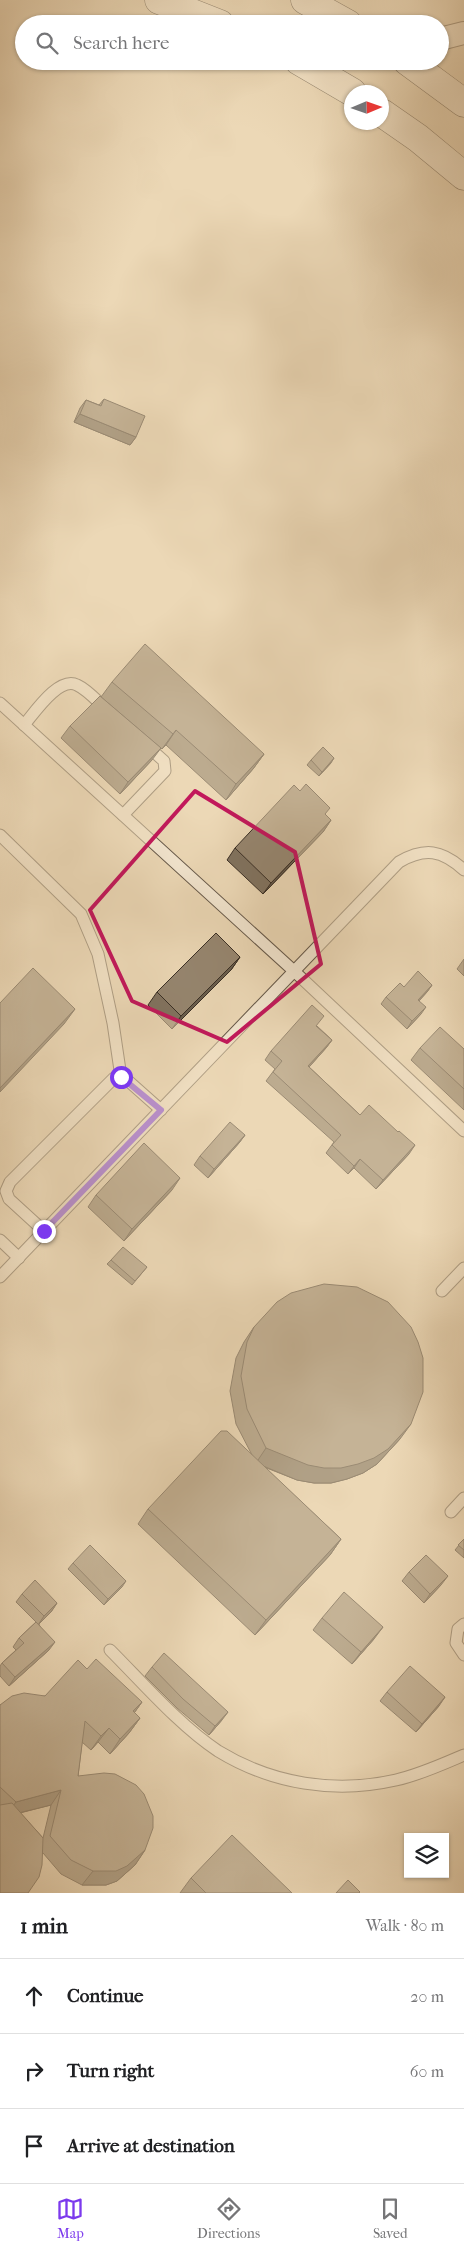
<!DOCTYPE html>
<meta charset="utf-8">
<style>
:root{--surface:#fff;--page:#f6f6f6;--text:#202124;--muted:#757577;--line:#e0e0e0;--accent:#7c3aed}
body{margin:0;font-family:"IM FELL French Canon",serif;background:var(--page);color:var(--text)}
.controls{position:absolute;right:15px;bottom:15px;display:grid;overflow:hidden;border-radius:0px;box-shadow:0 1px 4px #0004}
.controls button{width:45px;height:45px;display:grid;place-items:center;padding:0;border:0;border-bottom:1px solid var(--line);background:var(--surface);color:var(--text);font:25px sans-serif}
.compass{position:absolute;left:344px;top:85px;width:45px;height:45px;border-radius:50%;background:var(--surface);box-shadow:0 1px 4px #0004;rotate:88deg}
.stop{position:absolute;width:15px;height:15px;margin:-11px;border:4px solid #7c3aed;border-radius:50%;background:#fff}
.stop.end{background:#7c3aed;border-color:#fff;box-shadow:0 1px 5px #0008}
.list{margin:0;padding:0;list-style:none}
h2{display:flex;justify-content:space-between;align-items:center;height:65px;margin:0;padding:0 20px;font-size:21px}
h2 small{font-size:16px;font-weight:400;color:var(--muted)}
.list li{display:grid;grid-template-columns:32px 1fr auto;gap:15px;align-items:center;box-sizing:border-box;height:75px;padding:0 20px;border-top:1px solid var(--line)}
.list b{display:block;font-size:19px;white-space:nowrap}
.list em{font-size:16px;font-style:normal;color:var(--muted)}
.icon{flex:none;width:28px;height:28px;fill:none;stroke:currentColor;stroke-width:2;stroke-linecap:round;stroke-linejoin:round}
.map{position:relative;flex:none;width:464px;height:1893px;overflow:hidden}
.search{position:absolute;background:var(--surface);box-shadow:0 1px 4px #0004;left:15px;right:15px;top:15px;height:55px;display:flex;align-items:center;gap:12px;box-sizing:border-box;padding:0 18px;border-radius:28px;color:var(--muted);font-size:19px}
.sheet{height:290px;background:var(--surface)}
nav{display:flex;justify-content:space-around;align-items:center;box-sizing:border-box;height:70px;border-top:1px solid var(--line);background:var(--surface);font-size:14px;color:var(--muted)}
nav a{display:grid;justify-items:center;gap:2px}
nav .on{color:var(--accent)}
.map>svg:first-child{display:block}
</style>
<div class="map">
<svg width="464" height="1893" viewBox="0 0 464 1893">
<rect width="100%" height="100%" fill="#ecd8b6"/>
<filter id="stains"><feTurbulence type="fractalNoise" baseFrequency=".004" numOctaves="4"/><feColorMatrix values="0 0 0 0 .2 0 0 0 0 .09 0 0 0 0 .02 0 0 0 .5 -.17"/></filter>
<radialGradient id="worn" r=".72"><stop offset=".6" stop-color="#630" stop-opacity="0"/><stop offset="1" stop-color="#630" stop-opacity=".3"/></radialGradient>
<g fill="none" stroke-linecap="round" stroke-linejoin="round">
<defs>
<g id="lane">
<path d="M0 703 295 972 464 1131"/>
<path d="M24 725C35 712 59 676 77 685 88 690 98 702 107 710"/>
<path d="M123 815 165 771 164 761 145 744"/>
<path d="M0 835 81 914 98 954 113 1023 121 1077"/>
<path d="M44 1231 9 1199 6 1191 10 1182 114 1078H125L161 1110"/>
<path d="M0 1240 19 1258"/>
<path d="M0 1277 399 862C425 847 442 850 464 870"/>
<path d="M442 1291 464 1268"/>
<path d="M451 1512 464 1498"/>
<path d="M464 1624 458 1629 456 1643 464 1655"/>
<path d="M110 1650C142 1682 180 1726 218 1751 272 1784 335 1794 396 1780 419 1775 443 1764 464 1755"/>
</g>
<path id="street" d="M440 39 464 33"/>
<g id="secondary">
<path d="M159 0 220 24"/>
<path d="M305 0 348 24"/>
<path d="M299 61 352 92"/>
<path d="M407 61 464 103"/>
<path d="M382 113 418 138 464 176"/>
</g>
</defs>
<use href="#lane" stroke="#655849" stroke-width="13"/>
<use href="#street" stroke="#655849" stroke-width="24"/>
<use href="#secondary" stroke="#382e25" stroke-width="29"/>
<use href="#lane" stroke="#f3e6d0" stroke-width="11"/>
<use href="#street" stroke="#f3e6d0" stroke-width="22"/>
<use href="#secondary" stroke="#f3e6d0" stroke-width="28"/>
</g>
<g fill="#817360" stroke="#382e25" fill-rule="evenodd">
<path d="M104 399 136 437 130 445 74 422 80 408 86 400 99 405Z"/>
<path d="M112 682 264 754 253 769 226 800 166 745 162 749 101 697Z"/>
<path d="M70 726 152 760 120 794 61 738Z"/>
<path d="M311 760 331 763 319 776 307 765Z"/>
<path d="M326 815 331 820 323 832 263 894 227 860 235 848Z"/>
<path d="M240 957 231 970 172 1029 148 1005 157 992Z"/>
<path d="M464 959V976L457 969Z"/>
<path d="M432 985 427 992 419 1001 421 1014 407 1029 381 1004 386 997 404 987Z"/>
<path d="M317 1026 332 1040 326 1048 309 1067 360 1115 409 1154 376 1189 354 1168 348 1174 326 1153 334 1142 266 1081 275 1069 265 1060 271 1051Z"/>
<path d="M420 1048 464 1049V1110L411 1060Z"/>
<path d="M245 1135 239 1143 208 1178 194 1165 200 1156Z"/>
<path d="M172 1190 124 1241 88 1207 96 1195Z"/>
<path d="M111 1260 147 1267 132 1285 107 1264Z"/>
<path d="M254 1327 400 1439 377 1464 363 1473 347 1479 331 1483H314L297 1480 264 1467 341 1539 330 1555 255 1635 138 1524 148 1509 252 1455 236 1424 230 1391 236 1358 244 1342Z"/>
<path d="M464 1539V1558L455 1550Z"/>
<path d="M73 1563 122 1587 104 1605 68 1569Z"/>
<path d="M409 1572 441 1585 424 1603 402 1581Z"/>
<path d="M22 1594 57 1603 51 1612 39 1624 49 1650 9 1686 0 1676V1666L2 1663 16 1650 13 1647 19 1638 36 1622 16 1602Z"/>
<path d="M322 1618 374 1639 352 1664 313 1630Z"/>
<path d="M152 1667 222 1720 209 1735 177 1708 145 1676Z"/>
<path d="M87 1669 142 1702 134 1713 140 1718 129 1733 110 1754 98 1742 91 1750 82 1742 78 1776 145 1850 135 1865 117 1881 106 1885H82L61 1874 43 1853 0 1893V1705L45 1696ZM51 1805 43 1838 20 1813Z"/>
<path d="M387 1692 439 1706 416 1732 380 1701Z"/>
<path d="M191 1878 292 1893H180Z"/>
</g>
<g fill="#695e4e" stroke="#382e25">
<path d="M80 414 136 437 130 445 74 422Z"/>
<path d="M176 730 166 745 162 749 173 734Z"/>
<path d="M161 748 152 760 120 794 128 782Z"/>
<path d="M264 754 253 769 226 800 236 784Z"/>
<path d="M334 758 331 763 319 776 322 772Z"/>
<path d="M331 820 323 832 263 894 271 883Z"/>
<path d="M240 957 231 970 172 1029 181 1016Z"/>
<path d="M432 985 427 992 413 1007 418 1000Z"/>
<path d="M426 1007 421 1014 407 1029 412 1021Z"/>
<path d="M75 1009 64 1024 0 1092V1088Z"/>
<path d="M332 1040 326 1048 302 1075 308 1066Z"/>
<path d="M245 1135 239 1143 208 1178 214 1169Z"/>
<path d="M415 1145 409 1154 376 1189 383 1180Z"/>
<path d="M360 1159 354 1168 348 1174 354 1166Z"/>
<path d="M180 1178 172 1190 124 1241 132 1229Z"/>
<path d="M411 1424 400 1439 377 1464 363 1473 347 1479 331 1483H314L297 1480 256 1463 266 1448Z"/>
<path d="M341 1539 330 1555 255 1635 266 1620Z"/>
<path d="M448 1576 441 1585 424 1603 430 1594Z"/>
<path d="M126 1581 122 1587 104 1605 108 1599Z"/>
<path d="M57 1603 51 1612 38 1625 44 1616Z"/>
<path d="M383 1627 374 1639 352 1664 361 1652Z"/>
<path d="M55 1642 49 1650 9 1686 15 1677Z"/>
<path d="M445 1697 439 1706 416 1732 422 1724Z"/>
<path d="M142 1702 132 1716 133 1711Z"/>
<path d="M228 1712 222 1720 209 1735 215 1726Z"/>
<path d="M140 1718 129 1733 110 1754 120 1739Z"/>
<path d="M109 1728 98 1742 91 1750 101 1736Z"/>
<path d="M61 1790 51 1805 6 1816 16 1802Z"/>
<path d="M145 1850 135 1865 117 1881 106 1885H82L93 1871Z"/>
</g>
<g fill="#968670" stroke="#382e25">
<path d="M104 399 145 416 136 437 80 414 86 400 101 406Z"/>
<path d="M145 644 264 754 236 784 176 730 173 734 112 682Z"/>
<path d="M100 696 161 748 128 782 70 726Z"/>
<path d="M323 747 334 758 322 772 311 760Z"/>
<path d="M306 784 330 808 325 814 331 820 271 883 235 848 294 785 300 791Z"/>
<path d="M216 933 240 957 181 1016 157 992Z"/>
<path d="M33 968 75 1009 0 1088V1003Z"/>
<path d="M418 971 432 985 418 1000 426 1007 412 1021 386 997 400 983 404 987Z"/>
<path d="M312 1005 324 1016 316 1026 332 1040 308 1066 360 1115 369 1105 398 1132 399 1131 415 1145 383 1180 360 1159 354 1166 332 1145 341 1135 273 1072 282 1061 271 1051Z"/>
<path d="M440 1027 464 1049V1089L420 1048Z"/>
<path d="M230 1122 245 1135 214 1169 200 1156Z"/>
<path d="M144 1143 180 1178 132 1229 96 1195Z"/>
<path d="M123 1247 147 1267 135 1281 111 1260Z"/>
<path d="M324 1284 357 1287 388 1302 411 1327 418 1342 423 1358V1392L411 1424 388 1449 374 1458 358 1464 341 1468H324L308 1465 266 1448 247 1409 241 1376 247 1342 254 1327 277 1302 291 1293Z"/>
<path d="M221 1431H227L341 1539 266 1620 148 1509Z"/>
<path d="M464 1539V1550L458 1545Z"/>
<path d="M90 1545 126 1581 108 1599 73 1563Z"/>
<path d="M426 1555 448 1576 430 1594 409 1572Z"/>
<path d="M35 1580 57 1603 44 1616 22 1594Z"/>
<path d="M344 1592 383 1627 361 1652 322 1618Z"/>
<path d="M36 1622 55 1642 15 1677 2 1663 24 1643 19 1638Z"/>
<path d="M164 1653 228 1712 215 1726 183 1699 152 1667Z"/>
<path d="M96 1659 142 1702 133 1711 140 1718 120 1739 109 1728 101 1736 85 1721 78 1776 104 1773 115 1774 136 1785 144 1794 153 1816V1828L145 1850 127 1866 116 1871H93L71 1860 50 1836 61 1790 16 1802 0 1787V1705L12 1696 24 1693 45 1696 78 1660 87 1669Z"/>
<path d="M410 1666 445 1697 422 1724 387 1692Z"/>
<path d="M12 1803 43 1838 42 1865 39 1877 28 1893H0V1805Z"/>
<path d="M232 1835 292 1893H206L191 1878Z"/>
<path d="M348 1880 360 1892 359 1893H336Z"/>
</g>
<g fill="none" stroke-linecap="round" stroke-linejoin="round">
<path stroke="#7c3aed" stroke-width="6" d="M44 1231 161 1110 121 1077"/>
</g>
<path d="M0 0H464V1893H0ZM195 791 295 852 321 964 227 1042 132 1001 90 910Z" fill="#ecd8b6" fill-opacity=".55" fill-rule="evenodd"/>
<path fill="none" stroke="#c2185b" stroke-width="4" stroke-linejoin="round" d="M195 791 295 852 321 964 227 1042 132 1001 90 910Z"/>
<rect width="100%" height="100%" filter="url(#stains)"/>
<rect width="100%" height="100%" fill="url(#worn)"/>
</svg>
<div class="controls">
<button><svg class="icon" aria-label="layers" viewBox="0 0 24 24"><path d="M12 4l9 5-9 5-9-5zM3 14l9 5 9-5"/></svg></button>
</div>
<svg class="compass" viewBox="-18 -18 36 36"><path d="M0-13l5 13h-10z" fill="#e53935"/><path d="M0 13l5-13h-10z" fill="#757577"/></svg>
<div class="stop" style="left:121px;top:1077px"></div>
<div class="stop end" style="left:44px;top:1231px"></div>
<div class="search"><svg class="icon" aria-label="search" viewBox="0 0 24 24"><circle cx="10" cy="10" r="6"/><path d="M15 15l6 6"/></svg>Search here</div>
</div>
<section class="sheet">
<h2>1 min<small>Walk · 80 m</small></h2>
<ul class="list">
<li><svg class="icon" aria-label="ahead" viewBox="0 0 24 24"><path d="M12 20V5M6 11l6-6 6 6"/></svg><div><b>Continue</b></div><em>20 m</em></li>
<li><svg class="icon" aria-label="right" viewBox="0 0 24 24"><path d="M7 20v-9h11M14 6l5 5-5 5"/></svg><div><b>Turn right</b></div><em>60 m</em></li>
<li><svg class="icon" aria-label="arrive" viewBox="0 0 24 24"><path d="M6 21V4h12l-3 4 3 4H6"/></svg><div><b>Arrive at destination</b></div></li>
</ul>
</section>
<nav>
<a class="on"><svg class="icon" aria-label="map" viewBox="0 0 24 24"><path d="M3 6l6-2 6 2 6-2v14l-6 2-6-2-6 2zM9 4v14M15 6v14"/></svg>Map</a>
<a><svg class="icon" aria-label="directions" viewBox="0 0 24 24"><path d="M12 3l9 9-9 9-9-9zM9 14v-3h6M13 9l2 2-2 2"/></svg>Directions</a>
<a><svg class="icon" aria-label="saved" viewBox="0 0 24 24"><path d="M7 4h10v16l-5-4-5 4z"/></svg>Saved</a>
</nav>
